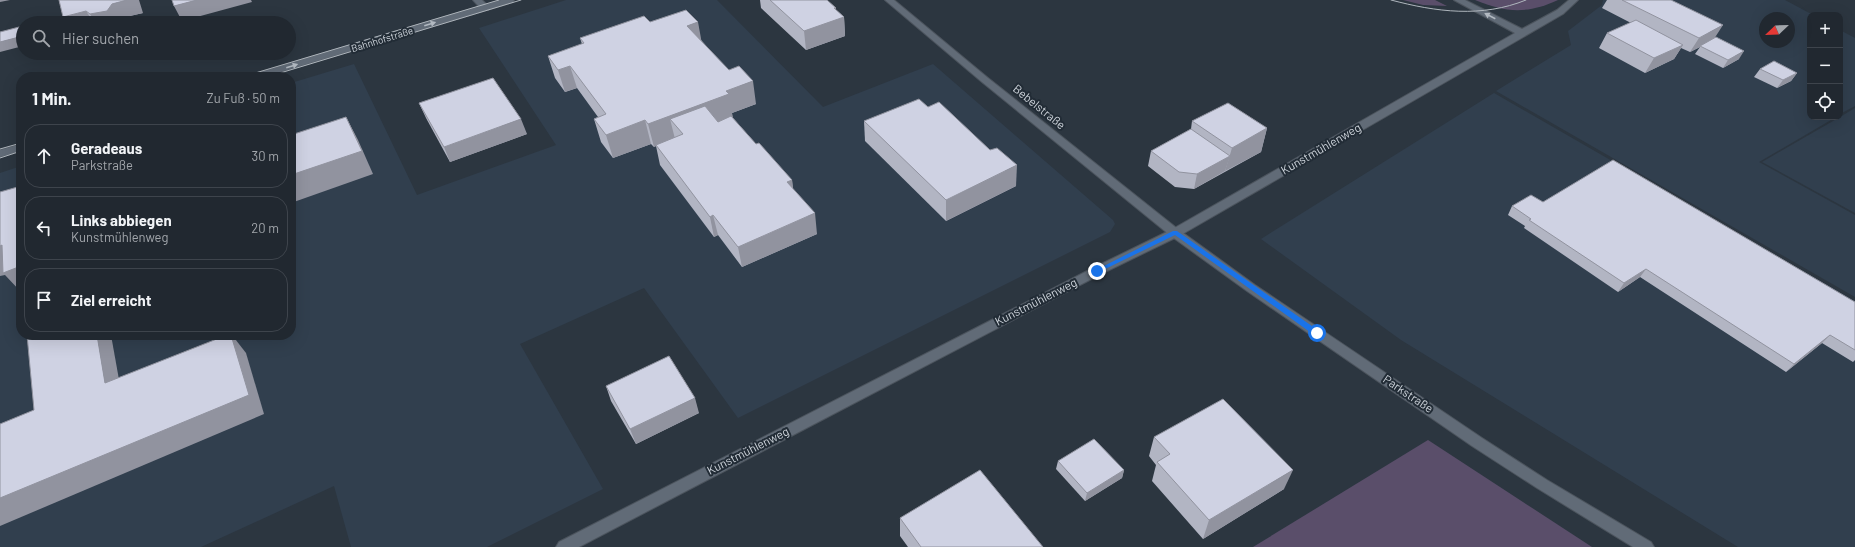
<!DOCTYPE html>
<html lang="de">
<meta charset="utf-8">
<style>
:root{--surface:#212830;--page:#2d343c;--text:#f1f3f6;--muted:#a2a6ab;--line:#3e444c}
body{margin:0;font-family:Barlow,sans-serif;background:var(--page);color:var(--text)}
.controls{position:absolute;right:12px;top:12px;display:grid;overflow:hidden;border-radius:8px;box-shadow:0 4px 16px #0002}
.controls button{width:36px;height:36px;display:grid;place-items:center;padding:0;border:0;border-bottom:1px solid var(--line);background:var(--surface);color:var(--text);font:20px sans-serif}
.compass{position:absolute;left:1759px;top:12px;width:36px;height:36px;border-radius:50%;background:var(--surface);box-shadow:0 4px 16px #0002;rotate:247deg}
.stop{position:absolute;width:12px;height:12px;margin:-9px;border:3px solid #1a73e8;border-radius:50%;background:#fff}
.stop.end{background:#1a73e8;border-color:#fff;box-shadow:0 1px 4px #0008}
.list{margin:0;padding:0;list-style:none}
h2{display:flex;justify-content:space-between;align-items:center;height:52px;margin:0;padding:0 16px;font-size:17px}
h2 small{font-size:13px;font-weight:400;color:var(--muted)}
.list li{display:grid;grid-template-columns:26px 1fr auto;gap:12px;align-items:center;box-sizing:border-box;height:64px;margin:0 8px 8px;padding:0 8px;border:1px solid var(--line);border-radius:16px}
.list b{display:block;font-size:15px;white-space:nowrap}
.list p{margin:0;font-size:13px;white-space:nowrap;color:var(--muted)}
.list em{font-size:13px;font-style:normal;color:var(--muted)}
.icon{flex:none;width:22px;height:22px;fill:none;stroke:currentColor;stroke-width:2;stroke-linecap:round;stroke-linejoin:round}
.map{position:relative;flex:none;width:1855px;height:547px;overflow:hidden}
.search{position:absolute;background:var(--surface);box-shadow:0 4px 16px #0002;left:16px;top:16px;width:280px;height:44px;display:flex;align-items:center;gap:10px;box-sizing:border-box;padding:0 14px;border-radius:22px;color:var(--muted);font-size:15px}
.panel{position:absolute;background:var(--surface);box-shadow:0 4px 16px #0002;left:16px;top:72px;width:280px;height:268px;border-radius:16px}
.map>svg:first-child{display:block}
</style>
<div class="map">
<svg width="1855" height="547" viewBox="0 0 1855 547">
<rect width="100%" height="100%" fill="#2c3640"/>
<g fill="#313f4e" fill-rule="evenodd">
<path d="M566 0H717L823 107 933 64 1113 220 1115 224 1110 232 738 418 644 288 520 344 603 489 487 547H351L334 486 201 547H0V173L21 166V335H291V83L354 64 417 195 556 145 479 28Z"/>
<path d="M1603 0H1785L1813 15H1810V117H1836L1759 162 1855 215V297L1496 91 1571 45 1568 31 1602 5ZM1765 18H1789V42H1765Z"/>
<path d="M1840 30 1855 38V106L1840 114Z"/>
<path d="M1494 93 1855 301V547H1738L1401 340 1261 239Z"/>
<path d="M1855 108V213L1762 162 1840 117Z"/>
</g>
<g fill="#5a4e6a">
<path d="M1403 0H1435L1447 6 1423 5Z"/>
<path d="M1475 0H1558C1528 14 1506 13 1475 0Z"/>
<path d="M1428 440 1592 547H1253Z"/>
</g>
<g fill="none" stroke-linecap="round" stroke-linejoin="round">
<defs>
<path id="lane" d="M473 0H482L490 8 488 10H482Z"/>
<g id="street">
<path d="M501 0H514L513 2 264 77H249L251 75Z"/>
<path d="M1454 0H1465L1522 29 1557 10 1569 0H1578L1563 14 1179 236 1101 274 579 547H556L559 542 1093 268 1171 230 1515 33Z"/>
<path d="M21 144V151L0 157V150Z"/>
</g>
<path id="secondary" d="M885 0H894L988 78 1179 230 1255 285 1482 438 1547 480 1651 542 1654 547H1633L1537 488 1472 446 1247 291 1171 236 982 82Z"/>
</defs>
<use href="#lane" stroke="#4c545d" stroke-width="2"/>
<use href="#street" stroke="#4c545d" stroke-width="2"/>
<use href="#secondary" stroke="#4c545d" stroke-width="2"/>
<use href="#lane" fill="#616b77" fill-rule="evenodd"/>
<use href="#street" fill="#616b77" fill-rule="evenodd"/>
<use href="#secondary" fill="#616b77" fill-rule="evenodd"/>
<g stroke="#afb6bd" stroke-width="1">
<path d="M1391 0C1436 12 1482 18 1526 0"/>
<path d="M242 77 499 0"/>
<path d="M267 77 521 0"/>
<path d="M0 149 21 143"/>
<path d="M0 158 21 151"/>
</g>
</g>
<g fill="#b2b5c3">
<path d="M59 0 143 13 121 18 118 23H67L63 17Z"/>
<path d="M760 0H827L836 10 844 17 845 36 806 50 761 8Z"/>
<path d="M1607 0H1671L1739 59 1723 68 1695 54 1700 47 1690 52 1681 48 1674 59 1645 73 1599 48 1607 33 1631 23 1602 8Z"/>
<path d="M650 22 701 40 756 104 732 113V117L756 144 792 180 793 189 817 234 742 267 718 235 714 237 660 165 656 146 654 147 651 144 613 158 601 142 594 119 598 117 577 88 565 92 555 78 548 56 582 44 580 38Z"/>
<path d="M1760 69 1797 73 1791 81 1777 88 1754 77Z"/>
<path d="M419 103 527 134 450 162 426 118Z"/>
<path d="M928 107 990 150 1016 186 946 221 865 141 864 121Z"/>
<path d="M1192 121 1267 128 1261 152 1194 189 1175 187 1148 166 1151 151 1191 129Z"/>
<path d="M1543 202 1855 302V360L1853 362 1822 343 1786 372 1640 277 1618 292 1524 228 1525 226 1508 215 1512 206Z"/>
<path d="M606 386 699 413 636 444 611 401Z"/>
<path d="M1154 437 1284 489 1203 539 1152 481 1156 465 1149 456Z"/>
<path d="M1058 461 1124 470 1122 478 1085 501 1056 469Z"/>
<path d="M900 518 1043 547H908L900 536Z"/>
</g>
<g fill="#91939f">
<path d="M0 0H10L0 2Z"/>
<path d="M127 0H139L143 13 121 18 118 23H96L90 14 112 4Z"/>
<path d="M197 0H251L252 2 182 21 174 6Z"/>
<path d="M834 8H836V19L844 17 845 36 806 50 804 31Z"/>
<path d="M86 11 94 23H67L63 17Z"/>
<path d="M698 22 702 44 687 26Z"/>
<path d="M1723 25 1714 39 1700 46V47L1690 52 1699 38Z"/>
<path d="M23 36V46L0 52V42Z"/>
<path d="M1683 45 1674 59 1645 73 1654 58Z"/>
<path d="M1744 51 1739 59 1723 68 1728 60Z"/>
<path d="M570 66 577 88 565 92 558 70Z"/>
<path d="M1797 73 1791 81 1777 88 1783 80Z"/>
<path d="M753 81 756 104 732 113 733 117 683 136V134L670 119 675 139 656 145V146L654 147 648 124 726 91Z"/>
<path d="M346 117 358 140 373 174 291 203V175Z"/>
<path d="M521 119 527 134 450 162 444 147Z"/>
<path d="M645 120 651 144 613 158 606 135Z"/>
<path d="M1267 128 1261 152 1225 171 1232 148Z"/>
<path d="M1230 156 1225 171 1194 189 1197 174Z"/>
<path d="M1017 165 1016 186 946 221V200Z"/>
<path d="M792 180 794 200 787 182Z"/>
<path d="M815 213 817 234 742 267 738 247Z"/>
<path d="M713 215 718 235 714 237 710 217Z"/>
<path d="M2 245 21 266V292L5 275 0 276V246Z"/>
<path d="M1646 269 1640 277 1618 292 1624 283Z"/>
<path d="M97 335H111L123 402 105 383Z"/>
<path d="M231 335H232L246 353 264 414 0 526V498Z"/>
<path d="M1830 335 1822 343 1786 372 1794 364Z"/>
<path d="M695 398 699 413 636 444 630 429Z"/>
<path d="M1124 470 1122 478 1085 501 1087 493Z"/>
<path d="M1293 470 1284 489 1203 539 1209 520Z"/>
</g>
<g fill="#cfd2e3" stroke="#91939f">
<path d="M59 0H127L112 4 107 11 90 14 86 11 63 17Z"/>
<path d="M172 0H197L174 6Z"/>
<path d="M770 0H827L836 8H834L844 17 804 31Z"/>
<path d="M1622 0H1671L1723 25 1699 38Z"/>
<path d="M686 10 698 22 687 26 729 70 739 66 753 81 726 91 729 94 648 124 645 120 606 135 594 119 606 114 570 66 558 70 548 56 584 43 580 38 644 16 650 22Z"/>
<path d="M45 20 46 23H34Z"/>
<path d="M1636 20 1683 45 1654 58 1607 33Z"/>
<path d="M23 26V36L0 42V32Z"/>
<path d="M1716 37 1744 51 1728 60 1700 46Z"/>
<path d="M1774 61 1797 73 1783 80 1760 69Z"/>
<path d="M493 78 521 119 444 147 419 103Z"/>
<path d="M919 99 928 107 939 102 990 150 997 148 1017 165 946 200 864 121Z"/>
<path d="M1228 103 1267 128 1232 148 1192 121Z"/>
<path d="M705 106 718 122 731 116 756 144 759 143 792 180 787 182 815 213 738 247 713 215 710 217 656 145 683 134 670 119Z"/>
<path d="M346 117 362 151 291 175V135Z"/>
<path d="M1191 129 1230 156 1197 174 1179 172 1151 151Z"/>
<path d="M1613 160 1855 302V350L1830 335 1794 364 1646 269 1624 283 1529 220 1531 219 1512 206 1531 195 1543 202Z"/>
<path d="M21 186V266L3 273 2 245 0 246V192Z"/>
<path d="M27 335H97L105 383 227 335H231L249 395 0 498V424L34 410Z"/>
<path d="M669 356 695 398 630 429 606 386Z"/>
<path d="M1223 399 1293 470 1209 520 1157 462 1170 454 1154 437Z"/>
<path d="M1094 439 1124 470 1087 493 1058 461Z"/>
<path d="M980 470 1043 547H921L900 518Z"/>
</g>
<defs><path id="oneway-solid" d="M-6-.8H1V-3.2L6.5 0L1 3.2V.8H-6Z"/></defs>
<g fill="#b2b9c1">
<use href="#oneway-solid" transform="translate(1490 16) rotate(-153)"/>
<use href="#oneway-solid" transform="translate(430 24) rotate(-17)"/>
<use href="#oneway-solid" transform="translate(292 66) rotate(-17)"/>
</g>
<path fill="#1a73e8" d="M1173 231H1177L1319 331V335H1314L1175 235 1099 272 1097 273 1094 271Z"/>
<g text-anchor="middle" stroke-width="4" stroke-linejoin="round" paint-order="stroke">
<g font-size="10" fill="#cdd3da" stroke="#222c36">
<text transform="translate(382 39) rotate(-17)" y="4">Bahnhofstraße</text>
</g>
<g font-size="12" fill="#cdd3da" stroke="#222c36">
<text transform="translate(1039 107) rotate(39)" y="4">Bebelstraße</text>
<text transform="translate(1321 149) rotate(-30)" y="4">Kunstmühlenweg</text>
<text transform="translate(1036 302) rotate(-27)" y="4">Kunstmühlenweg</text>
<text transform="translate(1408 394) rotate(34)" y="4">Parkstraße</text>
<text transform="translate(748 451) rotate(-27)" y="4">Kunstmühlenweg</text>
</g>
</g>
</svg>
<div class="controls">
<button>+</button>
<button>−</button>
<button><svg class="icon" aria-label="locate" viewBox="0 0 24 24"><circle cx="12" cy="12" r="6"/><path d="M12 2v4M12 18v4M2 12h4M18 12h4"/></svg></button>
</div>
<svg class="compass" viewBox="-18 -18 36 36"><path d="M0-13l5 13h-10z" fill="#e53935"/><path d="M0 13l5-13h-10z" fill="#a2a6ab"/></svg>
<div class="stop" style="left:1317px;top:333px"></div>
<div class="stop end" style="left:1097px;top:271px"></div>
<div class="search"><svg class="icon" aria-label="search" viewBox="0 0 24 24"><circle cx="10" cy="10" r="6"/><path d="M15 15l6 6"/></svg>Hier suchen</div>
<section class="panel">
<h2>1 Min.<small>Zu Fuß · 50 m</small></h2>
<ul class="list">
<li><svg class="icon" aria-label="ahead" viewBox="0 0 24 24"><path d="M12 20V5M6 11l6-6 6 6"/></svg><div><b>Geradeaus</b><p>Parkstraße</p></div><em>30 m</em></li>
<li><svg class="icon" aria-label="left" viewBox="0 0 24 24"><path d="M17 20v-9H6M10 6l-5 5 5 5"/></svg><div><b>Links abbiegen</b><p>Kunstmühlenweg</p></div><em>20 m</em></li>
<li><svg class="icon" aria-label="arrive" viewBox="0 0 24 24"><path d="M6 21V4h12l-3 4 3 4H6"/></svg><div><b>Ziel erreicht</b></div></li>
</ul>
</section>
</div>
